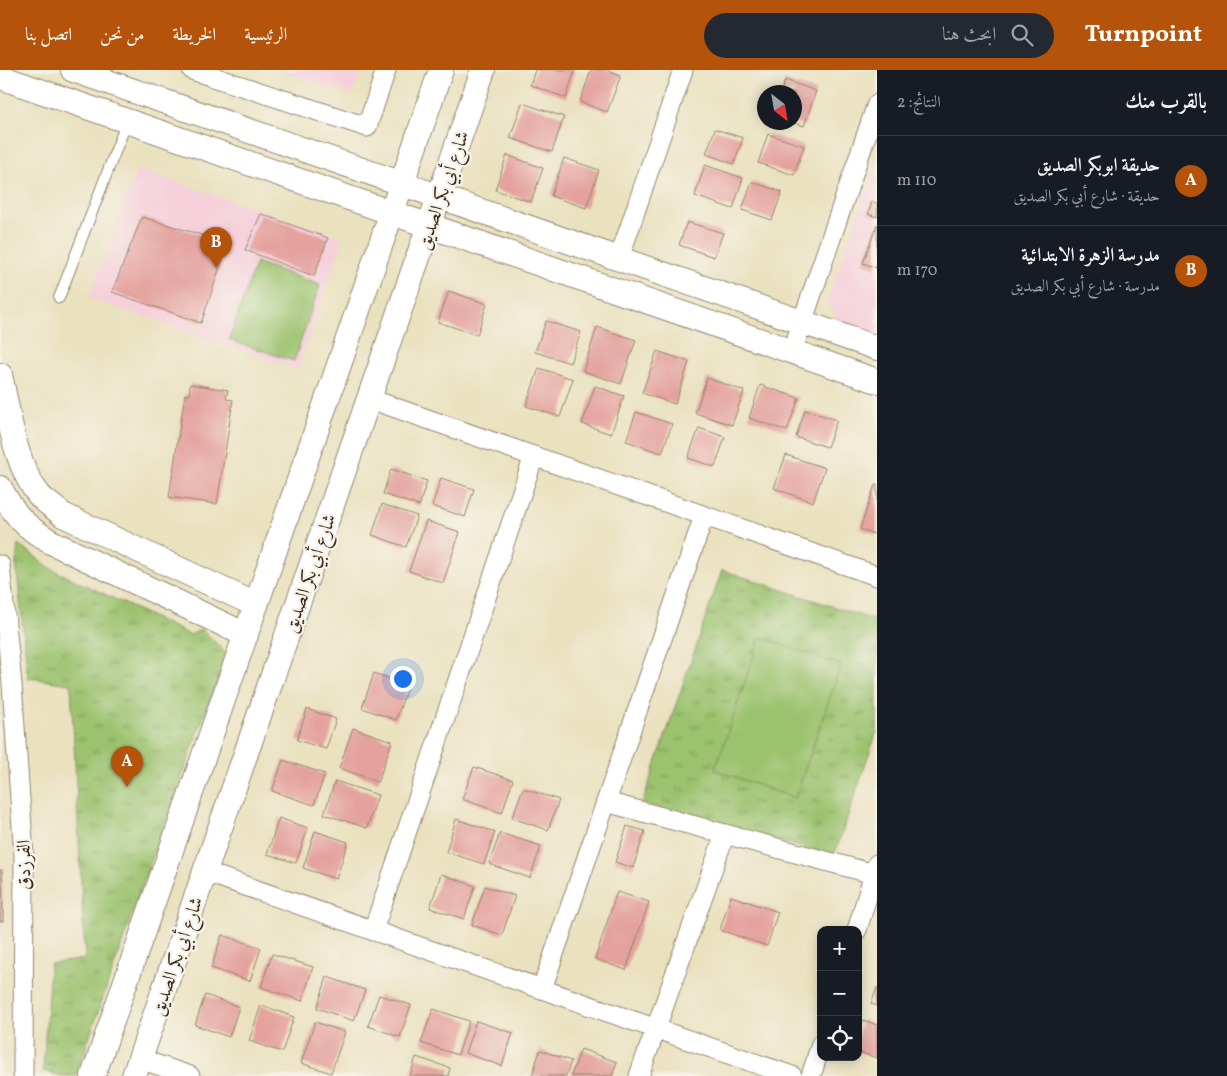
<!DOCTYPE html>
<html lang="ar">
<meta charset="utf-8">
<style>
:root{--surface:#171b24;--page:#242831;--text:#f1f3f6;--muted:#9ea1a6;--line:#363941;--accent:#b45309}
body{margin:0;font-family:Vollkorn,Amiri,serif;background:var(--page);color:var(--text);direction:rtl}
.controls{position:absolute;right:15px;bottom:15px;display:grid;overflow:hidden;border-radius:10px;box-shadow:0 2px 12px #0003}
.controls button{width:45px;height:45px;display:grid;place-items:center;padding:0;border:0;border-bottom:1px solid var(--line);background:var(--surface);color:var(--text);font:25px sans-serif}
.compass{position:absolute;left:757px;top:15px;width:45px;height:45px;border-radius:50%;background:var(--surface);box-shadow:0 2px 12px #0003;rotate:149deg}
.you{position:absolute;left:402px;top:608px;width:18px;height:18px;margin:-12px;border:4px solid #fff;border-radius:50%;background:#1a73e8;box-shadow:0 0 0 8px #1a73e833}
.badge{display:grid;place-items:center;width:32px;height:32px;border-radius:50%;background:var(--accent);color:#fff;font-size:16px;font-weight:700}
.pin{position:absolute;translate:-50% -41px;filter:drop-shadow(0 1px 2px #0008)}
.pin::after{content:'';position:absolute;top:26px;width:18px;height:15px;background:inherit;clip-path:polygon(0 0,100% 0,50% 100%)}
.list{margin:0;padding:0;list-style:none}
h2{display:flex;justify-content:space-between;align-items:center;height:65px;margin:0;padding:0 20px;font-size:21px}
h2 small{font-size:16px;font-weight:400;color:var(--muted)}
.list li{display:grid;grid-template-columns:32px 1fr auto;gap:15px;align-items:center;box-sizing:border-box;height:90px;padding:0 20px;border-top:1px solid var(--line)}
.list b{display:block;font-size:19px;white-space:nowrap}
.list p{margin:0;font-size:16px;white-space:nowrap;color:var(--muted)}
.list em{font-size:16px;font-style:normal;color:var(--muted)}
.icon{flex:none;width:28px;height:28px;fill:none;stroke:currentColor;stroke-width:2;stroke-linecap:round;stroke-linejoin:round}
.map{position:relative;flex:none;width:877px;height:1006px;overflow:hidden;direction:ltr}
header{display:flex;align-items:center;gap:30px;box-sizing:border-box;height:70px;padding:0 25px;background:var(--accent);color:#fff}
header strong{font-size:24px}
nav{display:flex;gap:28px;margin-inline-start:auto;font-size:18px}
.search{width:350px;height:45px;background:var(--page);display:flex;align-items:center;gap:12px;box-sizing:border-box;padding:0 18px;border-radius:28px;color:var(--muted);font-size:19px}
main{display:flex}
aside{flex:1;background:var(--surface)}
.map>svg:first-child{display:block}
</style>
<header>
<strong>Turnpoint</strong>
<div class="search"><svg class="icon" aria-label="search" viewBox="0 0 24 24"><circle cx="10" cy="10" r="6"/><path d="M15 15l6 6"/></svg>ابحث هنا</div>
<nav><a>الرئيسية</a><a>الخريطة</a><a>من نحن</a><a>اتصل بنا</a></nav>
</header>
<main>
<aside>
<h2>بالقرب منك<small>النتائج: 2</small></h2>
<ul class="list">
<li><span class="badge">A</span><div><b>حديقة ابوبكر الصديق</b><p>حديقة · شارع أبي بكر الصديق</p></div><em>110 m</em></li>
<li><span class="badge">B</span><div><b>مدرسة الزهرة الابتدائية</b><p>مدرسة · شارع أبي بكر الصديق</p></div><em>170 m</em></li>
</ul>
</aside>
<div class="map">
<svg width="877" height="1006" viewBox="0 0 877 1006">
<defs>
<pattern id="grass-tufts" width="24" height="20" patternUnits="userSpaceOnUse" patternTransform="scale(1.25)"><rect width="24" height="20" fill="#9bc26e"/><path d="M3 7l-1-3M5 7V3M7 7l1-3M15 17l-1-3M17 17v-4M19 17l1-3" fill="none" stroke="#809e5a"/></pattern>
</defs>
<rect width="100%" height="100%" fill="#f7f3e8"/>
<filter id="ink" filterUnits="userSpaceOnUse"><feTurbulence type="fractalNoise" baseFrequency=".02" numOctaves="2"/><feDisplacementMap in="SourceGraphic" scale="10" xChannelSelector="R" yChannelSelector="G"/><feConvolveMatrix kernelMatrix="1 2 1 2 8 2 1 2 1" color-interpolation-filters="sRGB"/></filter>
<filter id="wash" filterUnits="userSpaceOnUse"><feTurbulence type="fractalNoise" baseFrequency=".0096" numOctaves="4" result="noise"/><feDisplacementMap in="SourceGraphic" scale="20" xChannelSelector="R" yChannelSelector="G"/><feGaussianBlur stdDeviation="1.12" result="paint"/><feColorMatrix in="noise" values="0 0 0 0 0 0 0 0 0 0 0 0 0 0 0 0 0 1.4 0 .05"/><feComposite in="paint" operator="in"/></filter>
<g filter="url(#wash)">
<rect width="100%" height="100%" fill="#eae1bf"/>
<g fill="#f5cfda">
<path d="M280 0H361L352 25Z"/>
<path d="M877 89V264L839 251 827 233Z"/>
<path d="M137 99 343 168 298 299 89 228Z"/>
</g>
<g fill="url(#grass-tufts)" stroke="#6b7646">
<path d="M18 474 52 499 190 565 202 559 227 584 140 821 76 1006H61L43 1001 50 894 85 889 71 614 28 608 16 493Z"/>
<path d="M722 500 877 551V661L834 786 642 734Z"/>
</g>
<g fill="#9bc26e" stroke="#6b7646">
<path d="M256 192 320 215 294 291 229 270Z"/>
<path d="M760 567 841 595 795 728 715 700Z"/>
</g>
<g id="blocks">
<g fill="#e4a19d">
<path d="M535 0H575L566 28 530 15Z"/>
<path d="M591 0H607L621 5 607 42 580 32Z"/>
<path d="M785 10 816 21 804 56 794 53V22H781Z"/>
<path d="M522 33 564 47 552 82 510 68Z"/>
<path d="M715 59 743 68 734 94 706 84Z"/>
<path d="M768 64 804 76 794 105 758 93Z"/>
<path d="M507 85 543 98 531 132 495 120Z"/>
<path d="M564 88 599 100 586 138 551 126Z"/>
<path d="M705 95 743 108 733 139 695 126Z"/>
<path d="M752 112 782 122 772 150 742 140Z"/>
<path d="M872 132 877 133V147L868 144Z"/>
<path d="M261 144 328 168 314 206 245 180Z"/>
<path d="M142 147 228 173 201 253 112 222Z"/>
<path d="M687 152 723 163 714 187 679 175Z"/>
<path d="M877 154V198L863 193Z"/>
<path d="M449 221 487 234 477 265 438 252Z"/>
<path d="M546 251 581 262 570 293 535 282Z"/>
<path d="M597 257 636 270 621 314 583 301Z"/>
<path d="M657 281 689 292 675 334 642 323Z"/>
<path d="M539 298 573 309 560 347 526 336Z"/>
<path d="M707 308 744 321 732 355 695 343Z"/>
<path d="M190 314 228 320 226 329 233 330 217 434 169 427 185 324 189 325Z"/>
<path d="M760 315 799 328 787 361 749 348Z"/>
<path d="M595 316 624 326 611 364 582 354Z"/>
<path d="M805 340 837 350 827 377 796 367Z"/>
<path d="M636 342 672 354 662 383 626 371Z"/>
<path d="M699 358 725 367 715 397 688 388Z"/>
<path d="M786 385 825 398 813 432 774 418Z"/>
<path d="M391 399 427 411 419 436 383 424Z"/>
<path d="M441 408 474 419 465 447 432 436Z"/>
<path d="M875 415H877V465L860 459Z"/>
<path d="M382 434 417 446 406 477 372 465Z"/>
<path d="M426 451 460 462 443 513 409 501Z"/>
<path d="M374 603 408 615 396 650 362 638Z"/>
<path d="M307 639 336 649 326 679 297 670Z"/>
<path d="M353 658 392 671 378 712 339 698Z"/>
<path d="M283 690 325 704 314 735 272 721Z"/>
<path d="M474 697 513 710 502 743 462 729Z"/>
<path d="M335 711 378 725 367 758 324 744Z"/>
<path d="M523 718 559 730 548 760 512 748Z"/>
<path d="M279 748 308 758 296 793 267 784Z"/>
<path d="M456 749 495 762 484 794 446 782Z"/>
<path d="M627 756 645 761 633 798 615 792Z"/>
<path d="M315 761 348 772 336 809 303 798Z"/>
<path d="M500 763 541 776 530 808 489 794Z"/>
<path d="M0 800H2L3 851H0Z"/>
<path d="M441 804 475 816 464 849 430 838Z"/>
<path d="M485 816 515 826 502 865 472 855Z"/>
<path d="M617 822 649 832 626 900 595 889Z"/>
<path d="M731 826 778 842 767 876 720 860Z"/>
<path d="M222 865 261 878 250 911 211 898Z"/>
<path d="M272 884 313 897 302 931 261 917Z"/>
<path d="M327 907 365 920 354 951 317 938Z"/>
<path d="M877 917V936L871 934Z"/>
<path d="M205 925 239 937 229 967 195 955Z"/>
<path d="M379 925 411 935 400 967 368 956Z"/>
<path d="M261 935 294 947 282 982 249 971Z"/>
<path d="M433 939 469 951 458 985 421 973Z"/>
<path d="M863 950 877 955V988L858 982V964Z"/>
<path d="M476 951 513 963 502 996 465 983Z"/>
<path d="M315 952 345 962 331 1003 301 993Z"/>
<path d="M581 979 617 992 612 1006H571Z"/>
<path d="M540 980 571 991 566 1006H532Z"/>
<path d="M416 987 450 998 448 1006H410Z"/>
</g>
</g>
</g>
<g filter="url(#ink)">
<use href="#blocks" fill-opacity="0" stroke="#92866e" stroke-width="1"/>
<g fill="none" stroke-linecap="round" stroke-linejoin="round">
<defs>
<path id="service" d="M59 228 127 51"/>
<g id="minor">
<path d="M192 0 367 57 386 0"/>
<path d="M619 189 683 0"/>
<path d="M792 282 877 34"/>
<path d="M370 329 877 506"/>
<path d="M0 495 12 614 24 786 23 1006"/>
<path d="M606 732 874 804"/>
<path d="M205 802 792 1006"/>
<path d="M857 860 877 794"/>
<path d="M373 861 534 386"/>
<path d="M542 919 704 446"/>
<path d="M140 989 190 1006"/>
<path d="M639 1006 725 764"/>
<path d="M811 1006 821 974"/>
</g>
<g id="tertiary">
<path d="M73 0 877 278"/>
<path d="M0 7 877 311"/>
<path d="M0 305C9 343 14 394 39 425 45 432 55 438 63 445L256 535"/>
<path d="M0 418C15 446 24 456 51 472L246 565"/>
<path d="M93 1006 441 0"/>
<path d="M134 1006 483 0"/>
</g>
</defs>
<use href="#service" stroke="#92866e" stroke-width="12"/>
<use href="#minor" stroke="#92866e" stroke-width="21"/>
<use href="#tertiary" stroke="#92866e" stroke-width="26"/>
<use href="#service" stroke="#fff" stroke-width="10"/>
<use href="#minor" stroke="#fff" stroke-width="19"/>
<use href="#tertiary" stroke="#fff" stroke-width="24"/>
</g>
</g>
<g text-anchor="middle" stroke-width="4.5" stroke-linejoin="round" paint-order="stroke">
<g font-size="19" fill="#3b2a1e" stroke="#f7f3e8">
<text transform="translate(442 120) rotate(-71)" y="7">شارع أبي بكر الصديق</text>
<text transform="translate(309 503) rotate(-71)" y="7">شارع أبي بكر الصديق</text>
<text transform="translate(23 795) rotate(-91)" y="7">الفرزدق</text>
<text transform="translate(176 886) rotate(-71)" y="7">شارع أبي بكر الصديق</text>
</g>
</g>
</svg>
<div class="controls">
<button>+</button>
<button>−</button>
<button><svg class="icon" aria-label="locate" viewBox="0 0 24 24"><circle cx="12" cy="12" r="6"/><path d="M12 2v4M12 18v4M2 12h4M18 12h4"/></svg></button>
</div>
<svg class="compass" viewBox="-18 -18 36 36"><path d="M0-13l5 13h-10z" fill="#e53935"/><path d="M0 13l5-13h-10z" fill="#9ea1a6"/></svg>
<div class="you"></div>
<div class="pin badge" style="left:127px;top:717px">A</div>
<div class="pin badge" style="left:216px;top:198px">B</div>
</div>
</main>
